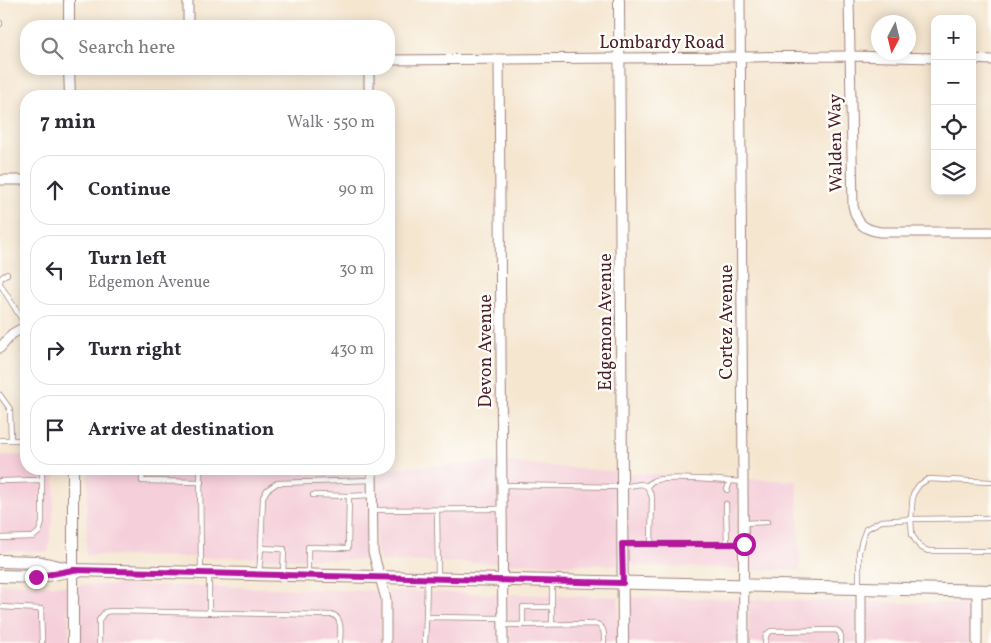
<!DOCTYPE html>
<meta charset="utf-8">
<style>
:root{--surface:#fff;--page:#f7f7f7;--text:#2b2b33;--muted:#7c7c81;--line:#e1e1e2}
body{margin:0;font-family:Vollkorn,serif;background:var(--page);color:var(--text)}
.controls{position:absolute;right:15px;top:15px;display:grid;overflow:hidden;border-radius:10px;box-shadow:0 2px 12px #0003}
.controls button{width:45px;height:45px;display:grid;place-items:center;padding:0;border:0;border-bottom:1px solid var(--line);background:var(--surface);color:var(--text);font:25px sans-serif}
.compass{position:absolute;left:871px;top:15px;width:45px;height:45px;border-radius:50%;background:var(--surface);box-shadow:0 2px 12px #0003;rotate:187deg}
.stop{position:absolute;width:15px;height:15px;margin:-11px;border:4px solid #b5179e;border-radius:50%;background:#fff}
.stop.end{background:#b5179e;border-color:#fff;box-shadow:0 1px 5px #0008}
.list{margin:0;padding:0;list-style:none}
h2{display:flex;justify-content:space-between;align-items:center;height:65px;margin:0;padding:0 20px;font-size:21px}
h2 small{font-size:16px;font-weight:400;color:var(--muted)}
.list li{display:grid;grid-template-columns:32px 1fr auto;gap:15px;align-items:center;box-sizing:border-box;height:70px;margin:0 10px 10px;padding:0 10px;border:1px solid var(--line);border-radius:20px}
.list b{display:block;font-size:19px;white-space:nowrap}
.list p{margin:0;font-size:16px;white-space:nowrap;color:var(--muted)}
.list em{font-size:16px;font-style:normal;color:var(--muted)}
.icon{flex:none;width:28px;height:28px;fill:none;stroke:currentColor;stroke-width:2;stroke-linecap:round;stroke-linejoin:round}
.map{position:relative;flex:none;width:991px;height:643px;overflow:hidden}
.search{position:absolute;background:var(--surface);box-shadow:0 2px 12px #0003;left:20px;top:20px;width:375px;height:55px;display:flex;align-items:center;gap:12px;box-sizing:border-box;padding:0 18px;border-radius:20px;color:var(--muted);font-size:19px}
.panel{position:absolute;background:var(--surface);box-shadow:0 2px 12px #0003;left:20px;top:90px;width:375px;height:385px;border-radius:20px}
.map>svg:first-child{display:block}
</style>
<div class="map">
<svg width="991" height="643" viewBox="0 0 991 643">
<rect width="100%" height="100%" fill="#fdfcf7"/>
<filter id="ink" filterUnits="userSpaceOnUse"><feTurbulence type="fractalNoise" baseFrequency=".02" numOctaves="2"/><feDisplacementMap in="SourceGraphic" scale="10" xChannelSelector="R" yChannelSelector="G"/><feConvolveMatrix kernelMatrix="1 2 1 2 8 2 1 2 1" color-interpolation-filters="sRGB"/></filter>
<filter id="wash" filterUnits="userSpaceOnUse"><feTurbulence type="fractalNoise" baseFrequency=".0096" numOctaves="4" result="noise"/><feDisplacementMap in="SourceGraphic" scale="20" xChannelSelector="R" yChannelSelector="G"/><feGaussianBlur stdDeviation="1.12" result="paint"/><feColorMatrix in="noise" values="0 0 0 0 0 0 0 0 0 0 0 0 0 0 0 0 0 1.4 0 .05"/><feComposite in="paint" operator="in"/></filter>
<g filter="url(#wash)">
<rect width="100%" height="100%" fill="#f5e6d0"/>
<g fill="#f5cfda">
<path d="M0 455H26V469H55L54 506 48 552 0 551Z"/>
<path d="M497 462 498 563 380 561 377 551V469Z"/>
<path d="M507 462 617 472 618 565 507 563Z"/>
<path d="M88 469H367L368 552 370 560 86 555Z"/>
<path d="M627 473 738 478 739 569 627 565Z"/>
<path d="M748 479 797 481 800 570H748Z"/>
<path d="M0 583 68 586 69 643H0Z"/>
<path d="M78 585H140L379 591 381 600V643H78Z"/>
<path d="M388 591 498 594 499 643H391L390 599Z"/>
<path d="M508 594 618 597 619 643H508Z"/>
<path d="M628 597 739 599V643H628Z"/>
<path d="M749 599 856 602V643H749Z"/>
<path d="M866 602 971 604 969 643H866Z"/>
</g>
</g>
<g filter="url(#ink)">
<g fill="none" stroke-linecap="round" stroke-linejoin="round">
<defs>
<g id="service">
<path d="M0 23V24"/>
<path d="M7 274C2 276 0 278 0 284L26 326"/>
<path d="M0 395 10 409 11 440"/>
<path d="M0 440H26"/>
<path d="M143 469 142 481 201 482"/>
<path d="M200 469 201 572"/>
<path d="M0 481 41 480"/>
<path d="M991 482 928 479 919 485 913 494 911 519 912 535 920 547 928 551H991"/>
<path d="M502 485 622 487 641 484 647 486 652 497 651 544"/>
<path d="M647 486C649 484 651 482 653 481 664 475 728 481 743 482"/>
<path d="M727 490 730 481"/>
<path d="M313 495 349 496"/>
<path d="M726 504 727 544"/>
<path d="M372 510 502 509"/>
<path d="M437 510 438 577"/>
<path d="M743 523 767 522"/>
<path d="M0 538 33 537 39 532 42 523V469"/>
<path d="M623 544H743"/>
<path d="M261 548 263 497 267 490 277 483 372 480"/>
<path d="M259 573 261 548 284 549 283 574"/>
<path d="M308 574V547L348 548 349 496 372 495"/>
<path d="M209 575V613"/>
<path d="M859 587V552L862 540 866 529 881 521 911 519 991 518"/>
<path d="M0 607 41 609 42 643"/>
<path d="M426 617 427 580"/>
<path d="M552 624V583"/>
<path d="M503 625 597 624C605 628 604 634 604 643"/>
<path d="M523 625V607H552"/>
<path d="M99 643V620L105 612 111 611 334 615C343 621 340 633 340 643"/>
<path d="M425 643 426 617 503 618"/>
<path d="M765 643 766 635 771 631 836 630 839 632 841 636V643"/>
</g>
<g id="minor">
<path d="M188 0V26"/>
<path d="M740 0 744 643"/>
<path d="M849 0 853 206C857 223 862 229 880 232H991"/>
<path d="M499 59 503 643"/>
<path d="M972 59 991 60"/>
<path d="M389 60 850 56 935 58"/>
<path d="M369 69V96"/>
<path d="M0 180H26"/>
<path d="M0 348 12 334 26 326"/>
<path d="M372 469 373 552 386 599V643"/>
<path d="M861 588V643"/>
<path d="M977 591V643"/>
</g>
<g id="tertiary">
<path d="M69 0V26"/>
<path d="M619 0 623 643"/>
<path d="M69 69 70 96"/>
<path d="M73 469V643"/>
</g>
<g id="primary">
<path d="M0 561 37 562 73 570 991 591"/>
<path d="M0 576 37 577 68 571"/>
</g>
</defs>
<use href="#service" stroke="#a0827e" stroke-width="6"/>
<use href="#minor" stroke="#a0827e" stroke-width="11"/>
<use href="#tertiary" stroke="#a0827e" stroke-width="12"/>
<use href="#primary" stroke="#a0827e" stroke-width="14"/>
<use href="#service" stroke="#fff" stroke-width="4.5"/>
<use href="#minor" stroke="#fff" stroke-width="9"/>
<use href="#tertiary" stroke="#fff" stroke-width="10"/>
<use href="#primary" stroke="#fff" stroke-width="12"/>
</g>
</g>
<g fill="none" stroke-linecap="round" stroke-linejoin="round" filter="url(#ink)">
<path stroke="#b5179e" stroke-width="6" d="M36 577 73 570 623 583 622 544H744"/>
</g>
<g text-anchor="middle" stroke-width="5" stroke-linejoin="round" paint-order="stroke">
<g font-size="18" fill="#4a1f2b" stroke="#fdfcf7">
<text x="662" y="48">Lombardy Road</text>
<text transform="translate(835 143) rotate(-91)" y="6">Walden Way</text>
<text transform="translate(605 322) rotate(-90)" y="6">Edgemon Avenue</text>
<text transform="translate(726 322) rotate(-90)" y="6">Cortez Avenue</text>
<text transform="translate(485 351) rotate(-90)" y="6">Devon Avenue</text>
</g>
</g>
</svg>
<div class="controls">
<button>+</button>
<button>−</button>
<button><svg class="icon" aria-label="locate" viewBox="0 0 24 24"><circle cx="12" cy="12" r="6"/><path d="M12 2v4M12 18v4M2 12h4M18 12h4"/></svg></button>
<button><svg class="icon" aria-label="layers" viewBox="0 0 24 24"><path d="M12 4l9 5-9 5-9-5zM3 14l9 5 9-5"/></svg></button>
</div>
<svg class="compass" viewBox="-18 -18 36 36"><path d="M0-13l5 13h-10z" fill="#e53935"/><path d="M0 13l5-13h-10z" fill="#7c7c81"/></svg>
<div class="stop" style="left:744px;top:544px"></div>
<div class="stop end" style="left:36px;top:577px"></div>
<div class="search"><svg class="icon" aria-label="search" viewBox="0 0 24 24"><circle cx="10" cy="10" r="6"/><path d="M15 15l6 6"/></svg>Search here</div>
<section class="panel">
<h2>7 min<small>Walk · 550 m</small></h2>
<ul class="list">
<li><svg class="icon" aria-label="ahead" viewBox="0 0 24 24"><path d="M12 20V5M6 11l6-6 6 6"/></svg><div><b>Continue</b></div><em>90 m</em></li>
<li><svg class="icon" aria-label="left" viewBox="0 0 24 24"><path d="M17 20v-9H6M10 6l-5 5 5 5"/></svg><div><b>Turn left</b><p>Edgemon Avenue</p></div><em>30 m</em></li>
<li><svg class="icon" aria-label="right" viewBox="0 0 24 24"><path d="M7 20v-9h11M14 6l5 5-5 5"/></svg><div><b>Turn right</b></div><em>430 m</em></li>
<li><svg class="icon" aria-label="arrive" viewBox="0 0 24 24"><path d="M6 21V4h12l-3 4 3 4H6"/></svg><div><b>Arrive at destination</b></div></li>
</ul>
</section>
</div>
